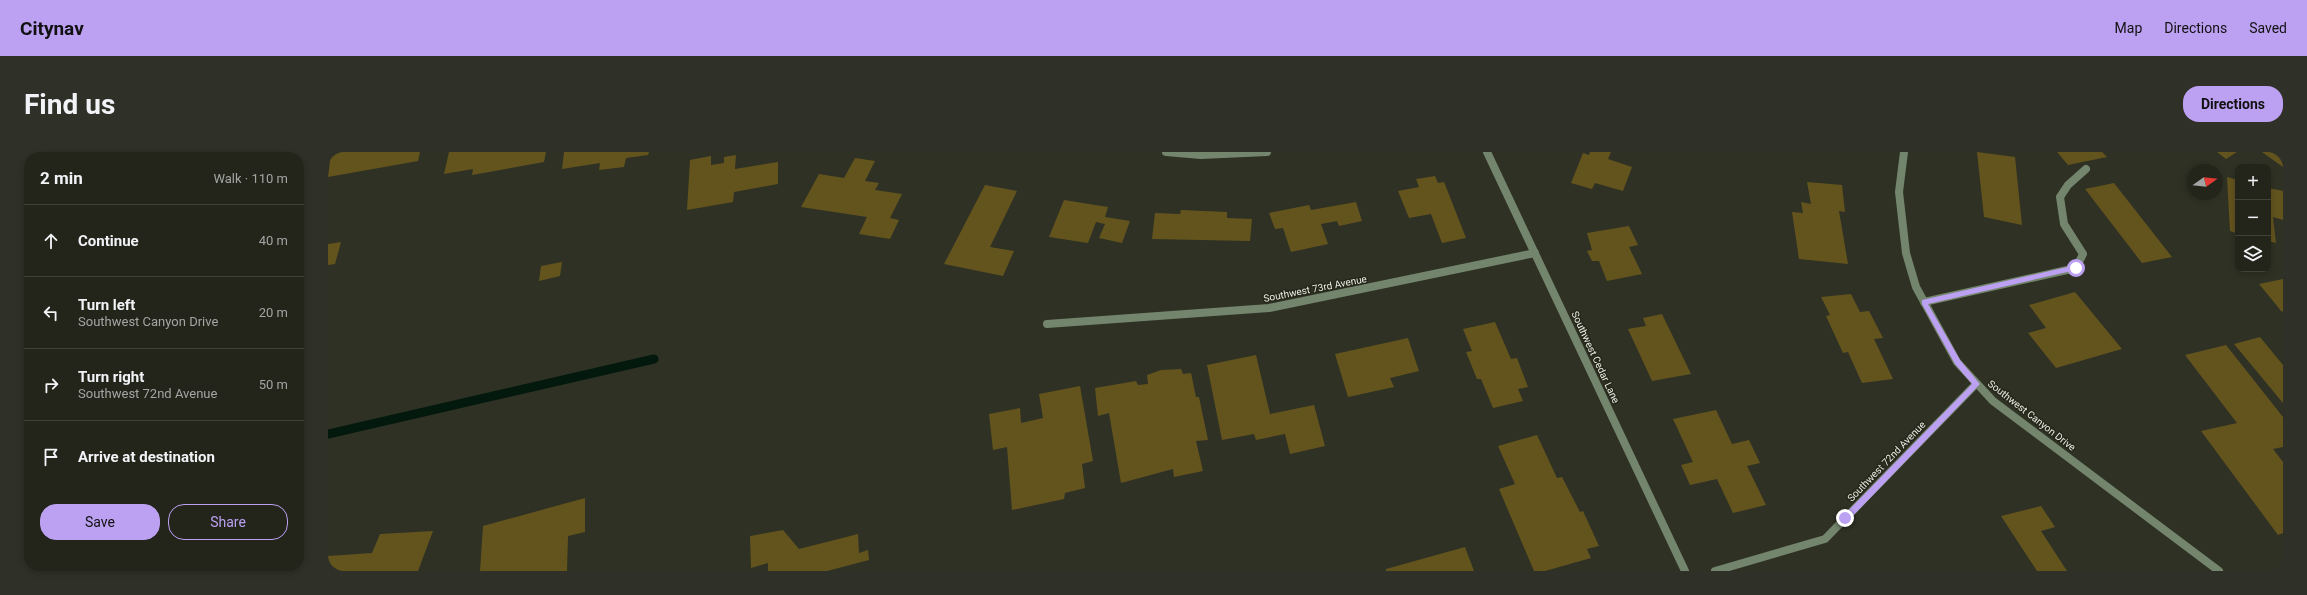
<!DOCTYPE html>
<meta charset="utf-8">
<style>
:root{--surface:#23251b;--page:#2f3128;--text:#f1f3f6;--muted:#a3a5a3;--line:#40423a;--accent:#bca0f2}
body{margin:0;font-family:Roboto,sans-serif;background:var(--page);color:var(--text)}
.controls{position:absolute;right:12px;top:12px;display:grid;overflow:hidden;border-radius:8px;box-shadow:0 2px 6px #0003}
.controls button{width:36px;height:36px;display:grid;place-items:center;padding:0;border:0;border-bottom:1px solid var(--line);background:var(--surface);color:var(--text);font:20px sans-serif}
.compass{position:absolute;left:1859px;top:12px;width:36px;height:36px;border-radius:50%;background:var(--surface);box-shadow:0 2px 6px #0003;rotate:75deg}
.stop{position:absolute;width:12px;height:12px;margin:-9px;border:3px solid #bca0f2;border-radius:50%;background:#fff}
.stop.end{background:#bca0f2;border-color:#fff;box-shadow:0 1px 4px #0008}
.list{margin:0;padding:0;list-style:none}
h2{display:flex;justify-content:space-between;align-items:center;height:52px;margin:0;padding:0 16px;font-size:17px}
h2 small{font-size:13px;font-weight:400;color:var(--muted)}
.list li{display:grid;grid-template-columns:26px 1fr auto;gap:12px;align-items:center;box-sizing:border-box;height:72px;padding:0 16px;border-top:1px solid var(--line)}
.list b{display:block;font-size:15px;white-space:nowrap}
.list p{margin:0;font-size:13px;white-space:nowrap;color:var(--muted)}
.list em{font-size:13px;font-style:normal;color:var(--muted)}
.actions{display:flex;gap:8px;padding:12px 16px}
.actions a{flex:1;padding:9px 0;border:1px solid var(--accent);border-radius:16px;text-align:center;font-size:14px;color:var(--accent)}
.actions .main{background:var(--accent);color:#111}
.icon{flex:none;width:22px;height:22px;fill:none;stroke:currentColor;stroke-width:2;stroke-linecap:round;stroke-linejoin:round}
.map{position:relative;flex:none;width:1955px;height:419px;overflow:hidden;border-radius:16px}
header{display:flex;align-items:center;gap:24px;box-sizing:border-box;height:56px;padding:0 20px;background:var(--accent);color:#111}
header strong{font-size:19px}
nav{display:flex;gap:22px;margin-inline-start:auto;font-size:14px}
.intro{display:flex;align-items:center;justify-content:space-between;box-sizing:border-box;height:96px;padding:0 24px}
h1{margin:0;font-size:28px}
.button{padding:10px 18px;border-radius:16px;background:var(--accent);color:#111;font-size:14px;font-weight:700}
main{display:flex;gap:24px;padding:0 24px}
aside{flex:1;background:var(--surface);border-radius:16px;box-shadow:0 2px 6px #0003}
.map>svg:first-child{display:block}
</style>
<header>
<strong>Citynav</strong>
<nav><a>Map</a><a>Directions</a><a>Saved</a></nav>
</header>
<div class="intro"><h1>Find us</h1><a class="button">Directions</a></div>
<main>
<aside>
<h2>2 min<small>Walk · 110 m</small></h2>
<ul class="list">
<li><svg class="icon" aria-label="ahead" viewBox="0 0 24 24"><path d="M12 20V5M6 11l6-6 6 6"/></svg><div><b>Continue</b></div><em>40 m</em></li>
<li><svg class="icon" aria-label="left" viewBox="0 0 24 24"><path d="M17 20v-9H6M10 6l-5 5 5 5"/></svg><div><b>Turn left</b><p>Southwest Canyon Drive</p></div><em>20 m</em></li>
<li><svg class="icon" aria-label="right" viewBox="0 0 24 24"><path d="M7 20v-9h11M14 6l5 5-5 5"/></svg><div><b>Turn right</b><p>Southwest 72nd Avenue</p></div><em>50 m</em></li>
<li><svg class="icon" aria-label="arrive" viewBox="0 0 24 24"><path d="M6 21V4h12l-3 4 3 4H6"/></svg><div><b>Arrive at destination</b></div></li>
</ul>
<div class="actions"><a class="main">Save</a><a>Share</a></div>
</aside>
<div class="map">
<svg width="1955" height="419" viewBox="0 0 1955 419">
<rect width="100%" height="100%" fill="#2f3124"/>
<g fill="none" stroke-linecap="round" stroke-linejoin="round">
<path stroke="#04190e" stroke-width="9" d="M0 282 326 207"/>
</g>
<g fill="#63541e">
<path d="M11 0H92L90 9 0 25 3 1Z"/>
<path d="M121 0H218L216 10 144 23 145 17 116 22Z"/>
<path d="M236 0H321L320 3 298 6 296 15 271 18 272 11 234 17Z"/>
<path d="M1262 0H1283L1280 7 1304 15 1295 39 1267 31 1264 37 1243 31 1255 1 1261 3Z"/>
<path d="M1649 0 1687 5 1694 73 1656 65Z"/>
<path d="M1729 0H1774L1779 5 1740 13Z"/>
<path d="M1889 0H1909L1898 7Z"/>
<path d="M1934 0H1955V15Z"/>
<path d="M408 3 407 17 450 10V32L406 40 405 50 359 58 362 8 383 4V13L396 11V5Z"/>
<path d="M527 6 547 9 537 29 551 31 547 38 574 42 562 66 571 68 562 87 531 82 539 65 473 55 491 22 516 26Z"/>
<path d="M1107 24 1110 31 1116 30 1138 86 1114 91 1103 62 1081 66 1070 39 1091 35 1088 27Z"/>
<path d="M1899 25 1910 28V82L1902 79Z"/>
<path d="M1479 30 1514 33 1517 60 1511 59 1520 112 1471 107 1464 60 1475 61 1473 50 1483 52Z"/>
<path d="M1786 31 1844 105 1814 111 1757 37Z"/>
<path d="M657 33 689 39 662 95 686 99 675 124 616 112Z"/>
<path d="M1940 36 1955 39V68L1945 65 1948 91 1940 89Z"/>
<path d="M736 48 780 55 777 65 802 69 794 91 771 86 777 72 768 70 760 91 721 85Z"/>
<path d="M1028 50 1034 69 1011 74 1009 69 993 72 1000 92 963 100 955 76 947 77 941 61 981 53 983 58Z"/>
<path d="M853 58 899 60V66L924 67 922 89 824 87 827 61 852 62Z"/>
<path d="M1301 74 1310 93 1301 95 1314 122 1279 129 1271 109H1264L1259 99 1264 98 1259 81Z"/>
<path d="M13 90 7 112 0 113V92Z"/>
<path d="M234 110 232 124 211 129 213 114Z"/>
<path d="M1955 127V159L1954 160 1931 132Z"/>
<path d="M1747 140 1794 197 1728 216 1700 181 1718 176 1701 153Z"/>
<path d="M1523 142 1532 160 1541 159 1555 186 1546 187 1565 227 1534 231 1520 200 1515 201 1498 164 1502 163 1493 145Z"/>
<path d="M1334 162 1363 222 1324 229 1300 177 1318 174 1315 166Z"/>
<path d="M1167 170 1183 207 1189 206 1200 235 1190 237 1195 249 1165 256 1153 227H1149L1138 200 1144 199 1135 177Z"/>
<path d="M1932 185 1955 213V251L1906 192Z"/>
<path d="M1080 186 1091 219 1062 226 1066 235 1020 245 1007 202Z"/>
<path d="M1898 193 1955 265V295L1945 297 1955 310V381L1950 383 1873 279 1909 271 1857 203Z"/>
<path d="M928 203 942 262 986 253 997 294 962 302 957 282 928 288 926 282 894 288 879 213Z"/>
<path d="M853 217 855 222 863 221 868 245H871L880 288 868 289 875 319 846 325 845 317 793 331 781 261 770 264 767 236 808 229 810 233 820 232 819 223 833 218Z"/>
<path d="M752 234 765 309 754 312 757 336 737 341 736 347 684 358 679 295 665 298 661 262 692 256 693 271 715 266 711 242Z"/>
<path d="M1388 258 1404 292 1421 288 1432 311 1419 314 1438 353 1405 361 1389 327 1362 333 1353 313 1365 310 1345 267Z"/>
<path d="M1209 283 1229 326 1234 325 1252 360 1255 359 1271 394 1259 397 1263 406 1217 419H1206L1171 337 1187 332 1170 294Z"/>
<path d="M257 346V380L240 384 239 419H152L155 374Z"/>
<path d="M1713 354 1727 375 1713 379 1739 419H1709L1673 364Z"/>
<path d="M455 378 471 397 530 382 531 401 540 398 541 408 499 419H440V411L423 416 422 384Z"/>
<path d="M105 379 90 419H0V404L44 401 52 382Z"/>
<path d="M1137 395 1146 419H1058V417Z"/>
</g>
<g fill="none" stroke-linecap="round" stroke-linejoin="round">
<path stroke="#73856c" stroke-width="8" d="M1596 150 1748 116 1755 102 1736 72 1732 45 1740 33 1758 17"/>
<g stroke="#73856c" stroke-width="8">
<path d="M838 0 873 3 939 0"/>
<path d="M1159 0 1357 419"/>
<path d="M1576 0 1571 40 1578 101 1588 135 1629 210 1665 249 1891 419"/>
<path d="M719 172 941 156 1207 101"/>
<path d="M1387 419 1497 387 1648 232"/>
</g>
</g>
<path fill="#bca0f2" d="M1748 113 1751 116 1748 118 1600 152 1632 208 1652 232 1520 369H1515V364L1644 232 1627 212 1594 152V148Z"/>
<g text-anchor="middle" stroke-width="3" stroke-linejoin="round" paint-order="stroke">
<g font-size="10" fill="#eaece3" stroke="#25271a">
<text transform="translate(987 136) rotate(-11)" y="4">Southwest 73rd Avenue</text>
<text transform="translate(1268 205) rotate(65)" y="4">Southwest Cedar Lane</text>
<text transform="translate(1704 263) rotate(38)" y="4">Southwest Canyon Drive</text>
<text transform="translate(1558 309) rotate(-46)" y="4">Southwest 72nd Avenue</text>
</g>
</g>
</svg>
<div class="controls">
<button>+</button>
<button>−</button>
<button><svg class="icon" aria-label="layers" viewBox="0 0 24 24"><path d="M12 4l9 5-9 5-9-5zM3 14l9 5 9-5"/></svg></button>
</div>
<svg class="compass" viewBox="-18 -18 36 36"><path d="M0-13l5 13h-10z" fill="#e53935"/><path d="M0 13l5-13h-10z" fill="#a3a5a3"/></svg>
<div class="stop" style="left:1748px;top:116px"></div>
<div class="stop end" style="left:1517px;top:366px"></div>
</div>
</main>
